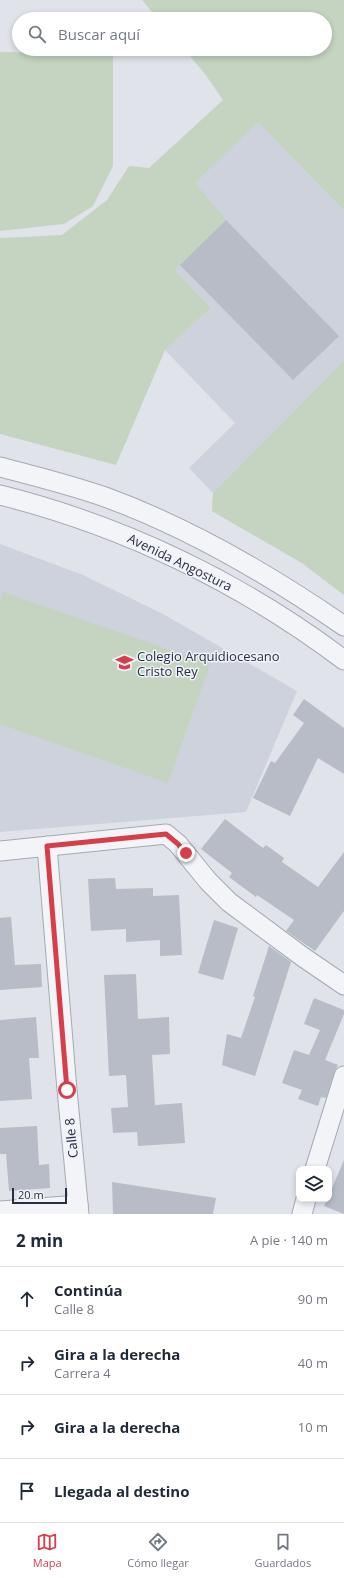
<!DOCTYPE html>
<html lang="es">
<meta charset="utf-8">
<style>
:root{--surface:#fff;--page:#f6f6f7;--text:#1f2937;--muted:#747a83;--line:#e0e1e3;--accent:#d63f4a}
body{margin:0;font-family:"Open Sans",sans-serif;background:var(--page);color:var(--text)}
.controls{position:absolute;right:12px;bottom:12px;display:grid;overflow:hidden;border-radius:8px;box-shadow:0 2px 6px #0003}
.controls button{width:36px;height:36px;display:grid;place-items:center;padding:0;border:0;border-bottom:1px solid var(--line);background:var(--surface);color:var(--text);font:20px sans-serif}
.scale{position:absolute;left:12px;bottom:10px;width:55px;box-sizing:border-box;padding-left:4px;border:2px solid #282f42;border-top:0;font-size:11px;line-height:14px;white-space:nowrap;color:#282f42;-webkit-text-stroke:3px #f0f2f7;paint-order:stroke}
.stop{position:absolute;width:12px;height:12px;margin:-9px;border:3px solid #d63f4a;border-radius:50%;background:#fff}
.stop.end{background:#d63f4a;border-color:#fff;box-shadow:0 1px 4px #0008}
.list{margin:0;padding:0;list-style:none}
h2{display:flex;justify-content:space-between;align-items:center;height:52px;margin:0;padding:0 16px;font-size:17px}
h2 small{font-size:13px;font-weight:400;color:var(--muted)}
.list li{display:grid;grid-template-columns:26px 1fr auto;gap:12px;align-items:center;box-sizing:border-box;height:64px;padding:0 16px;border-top:1px solid var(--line)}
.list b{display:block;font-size:15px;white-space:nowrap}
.list p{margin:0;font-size:13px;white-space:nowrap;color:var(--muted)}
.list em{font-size:13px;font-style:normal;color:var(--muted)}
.icon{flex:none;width:22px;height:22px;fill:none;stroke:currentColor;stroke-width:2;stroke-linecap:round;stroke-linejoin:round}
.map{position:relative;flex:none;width:344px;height:1214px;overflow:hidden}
.search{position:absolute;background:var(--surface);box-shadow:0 2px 6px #0003;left:12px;right:12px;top:12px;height:44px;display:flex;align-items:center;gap:10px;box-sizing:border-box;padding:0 14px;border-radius:22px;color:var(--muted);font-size:15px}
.sheet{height:308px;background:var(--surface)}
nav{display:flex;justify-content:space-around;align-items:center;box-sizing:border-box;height:56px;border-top:1px solid var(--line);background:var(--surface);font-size:11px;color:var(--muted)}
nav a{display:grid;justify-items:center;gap:2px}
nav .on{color:var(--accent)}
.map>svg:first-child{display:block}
</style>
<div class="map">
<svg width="344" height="1214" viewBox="0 0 344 1214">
<rect width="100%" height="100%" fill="#e0e3ea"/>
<g fill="#ced2dc">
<path d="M164 0H344V595L302 563 212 511 213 493 189 468 235 423 165 350 211 308 127 219 325 49V19Z"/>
<path d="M0 544 83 575 163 614 297 691 246 812 0 832Z"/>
</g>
<g fill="#c4d4c1">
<path d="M142 0H342L344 2V210L258 122 195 183 226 220 175 270 211 308 165 350 116 465 0 434V238L62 235 107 200 129 166 149 168 223 100 205 74 184 49H325V19H158Z"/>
<path d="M0 52 113 54V166L93 206 64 224 0 231Z"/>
<path d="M344 361V595L302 563 212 511 213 493Z"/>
<path d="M3 592 210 664 168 783 0 724V601Z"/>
</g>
<g fill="#b7bcc7">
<path d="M226 220 339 336 293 380 180 265Z"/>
<path d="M304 699 344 728V774L318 758 290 816 253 798 271 761 275 763 304 723 293 715Z"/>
<path d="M225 819 263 848 266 845 284 858 282 862 318 887 344 852V911L315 951 286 931 294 920 257 895 256 897 229 877 232 873 201 849Z"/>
<path d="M115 878 116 889 153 888V896L179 895 182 955 160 956V940L126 942V929L91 931 88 879Z"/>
<path d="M11 917 15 965 41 964 42 987 0 990V918Z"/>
<path d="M214 920 238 928 223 980 198 973Z"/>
<path d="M269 946 291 962 255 1076 222 1065 227 1034 241 1038 255 997 253 996Z"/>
<path d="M136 974 138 1019 169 1017 170 1054 152 1055 155 1105 182 1103 185 1143 138 1146 137 1132 113 1133 111 1108 128 1107 126 1075 109 1076 104 975Z"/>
<path d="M314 998 344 1010V1014L325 1060 338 1065 334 1073 326 1098 321 1097 318 1106 298 1099 302 1090 282 1083 294 1050 309 1055 320 1030 304 1024Z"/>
<path d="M36 1017 39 1058H29L32 1099 0 1101V1020Z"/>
<path d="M37 1126 39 1165 49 1164 50 1188 9 1191 6 1154H0V1128Z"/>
<path d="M344 1160V1214L324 1206 327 1199H329V1195Z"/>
<path d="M112 1182 216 1198 213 1214H113Z"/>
</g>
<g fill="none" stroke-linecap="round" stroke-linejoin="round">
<defs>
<g id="street">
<path d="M0 467C35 476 71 485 105 497 190 528 270 575 344 626"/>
<path d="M0 495C124 526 242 583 344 660"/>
<path d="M47 846 67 1090 79 1214"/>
<path d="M0 851 166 834 178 844 208 881 229 902 303 957 344 985"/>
<path d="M315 1169 344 1076"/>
<path d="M0 1211 78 1205"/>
<path d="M302 1214 306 1199"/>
</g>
</defs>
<use href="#street" stroke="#a5a9b4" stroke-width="21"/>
<use href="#street" stroke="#f3f4f8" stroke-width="19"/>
</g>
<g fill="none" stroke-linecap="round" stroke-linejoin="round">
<path stroke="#d63f4a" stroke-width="5" d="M67 1090 47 846 166 834 178 844 186 853"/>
</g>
<defs>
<symbol id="school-bare" viewBox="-9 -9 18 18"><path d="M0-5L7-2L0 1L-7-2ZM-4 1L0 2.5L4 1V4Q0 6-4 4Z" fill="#d63f4a" stroke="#f0f2f7" stroke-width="2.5" paint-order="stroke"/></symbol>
</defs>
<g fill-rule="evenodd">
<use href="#school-bare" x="112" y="650" width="25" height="25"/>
</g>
<g text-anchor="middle" stroke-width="3" stroke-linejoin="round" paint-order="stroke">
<g font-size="13" fill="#282f42" stroke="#f0f2f7">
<text transform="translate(180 562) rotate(26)" y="5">Avenida Angostura</text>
<text transform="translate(71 1138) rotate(-96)" y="5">Calle 8</text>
</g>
<g font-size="13" fill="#282f42" stroke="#f0f2f7" text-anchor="start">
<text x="137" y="661">Colegio Arquidiocesano<tspan x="137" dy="15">Cristo Rey</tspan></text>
</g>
</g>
</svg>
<div class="controls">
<button><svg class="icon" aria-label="layers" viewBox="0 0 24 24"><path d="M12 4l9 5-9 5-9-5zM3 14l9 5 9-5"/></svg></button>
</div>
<div class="scale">20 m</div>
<div class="stop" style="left:67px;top:1090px"></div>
<div class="stop end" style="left:186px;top:853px"></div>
<div class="search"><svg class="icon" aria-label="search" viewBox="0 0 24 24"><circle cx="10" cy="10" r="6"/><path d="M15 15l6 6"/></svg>Buscar aquí</div>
</div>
<section class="sheet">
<h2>2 min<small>A pie · 140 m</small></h2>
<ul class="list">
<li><svg class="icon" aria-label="ahead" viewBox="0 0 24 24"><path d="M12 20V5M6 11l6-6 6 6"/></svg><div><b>Continúa</b><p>Calle 8</p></div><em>90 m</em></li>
<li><svg class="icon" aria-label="right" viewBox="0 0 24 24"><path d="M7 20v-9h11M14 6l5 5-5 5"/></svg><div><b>Gira a la derecha</b><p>Carrera 4</p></div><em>40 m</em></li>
<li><svg class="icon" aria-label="right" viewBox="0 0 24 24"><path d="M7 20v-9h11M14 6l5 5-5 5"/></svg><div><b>Gira a la derecha</b></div><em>10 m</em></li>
<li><svg class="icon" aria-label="arrive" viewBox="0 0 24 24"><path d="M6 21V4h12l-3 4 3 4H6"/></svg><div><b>Llegada al destino</b></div></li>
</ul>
</section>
<nav>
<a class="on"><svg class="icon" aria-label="map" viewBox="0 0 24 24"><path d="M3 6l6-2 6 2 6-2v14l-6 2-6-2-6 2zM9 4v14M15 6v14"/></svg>Mapa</a>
<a><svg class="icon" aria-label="directions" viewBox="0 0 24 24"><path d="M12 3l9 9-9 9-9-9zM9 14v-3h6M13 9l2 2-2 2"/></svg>Cómo llegar</a>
<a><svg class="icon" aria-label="saved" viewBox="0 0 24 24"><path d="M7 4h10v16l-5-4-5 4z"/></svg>Guardados</a>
</nav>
